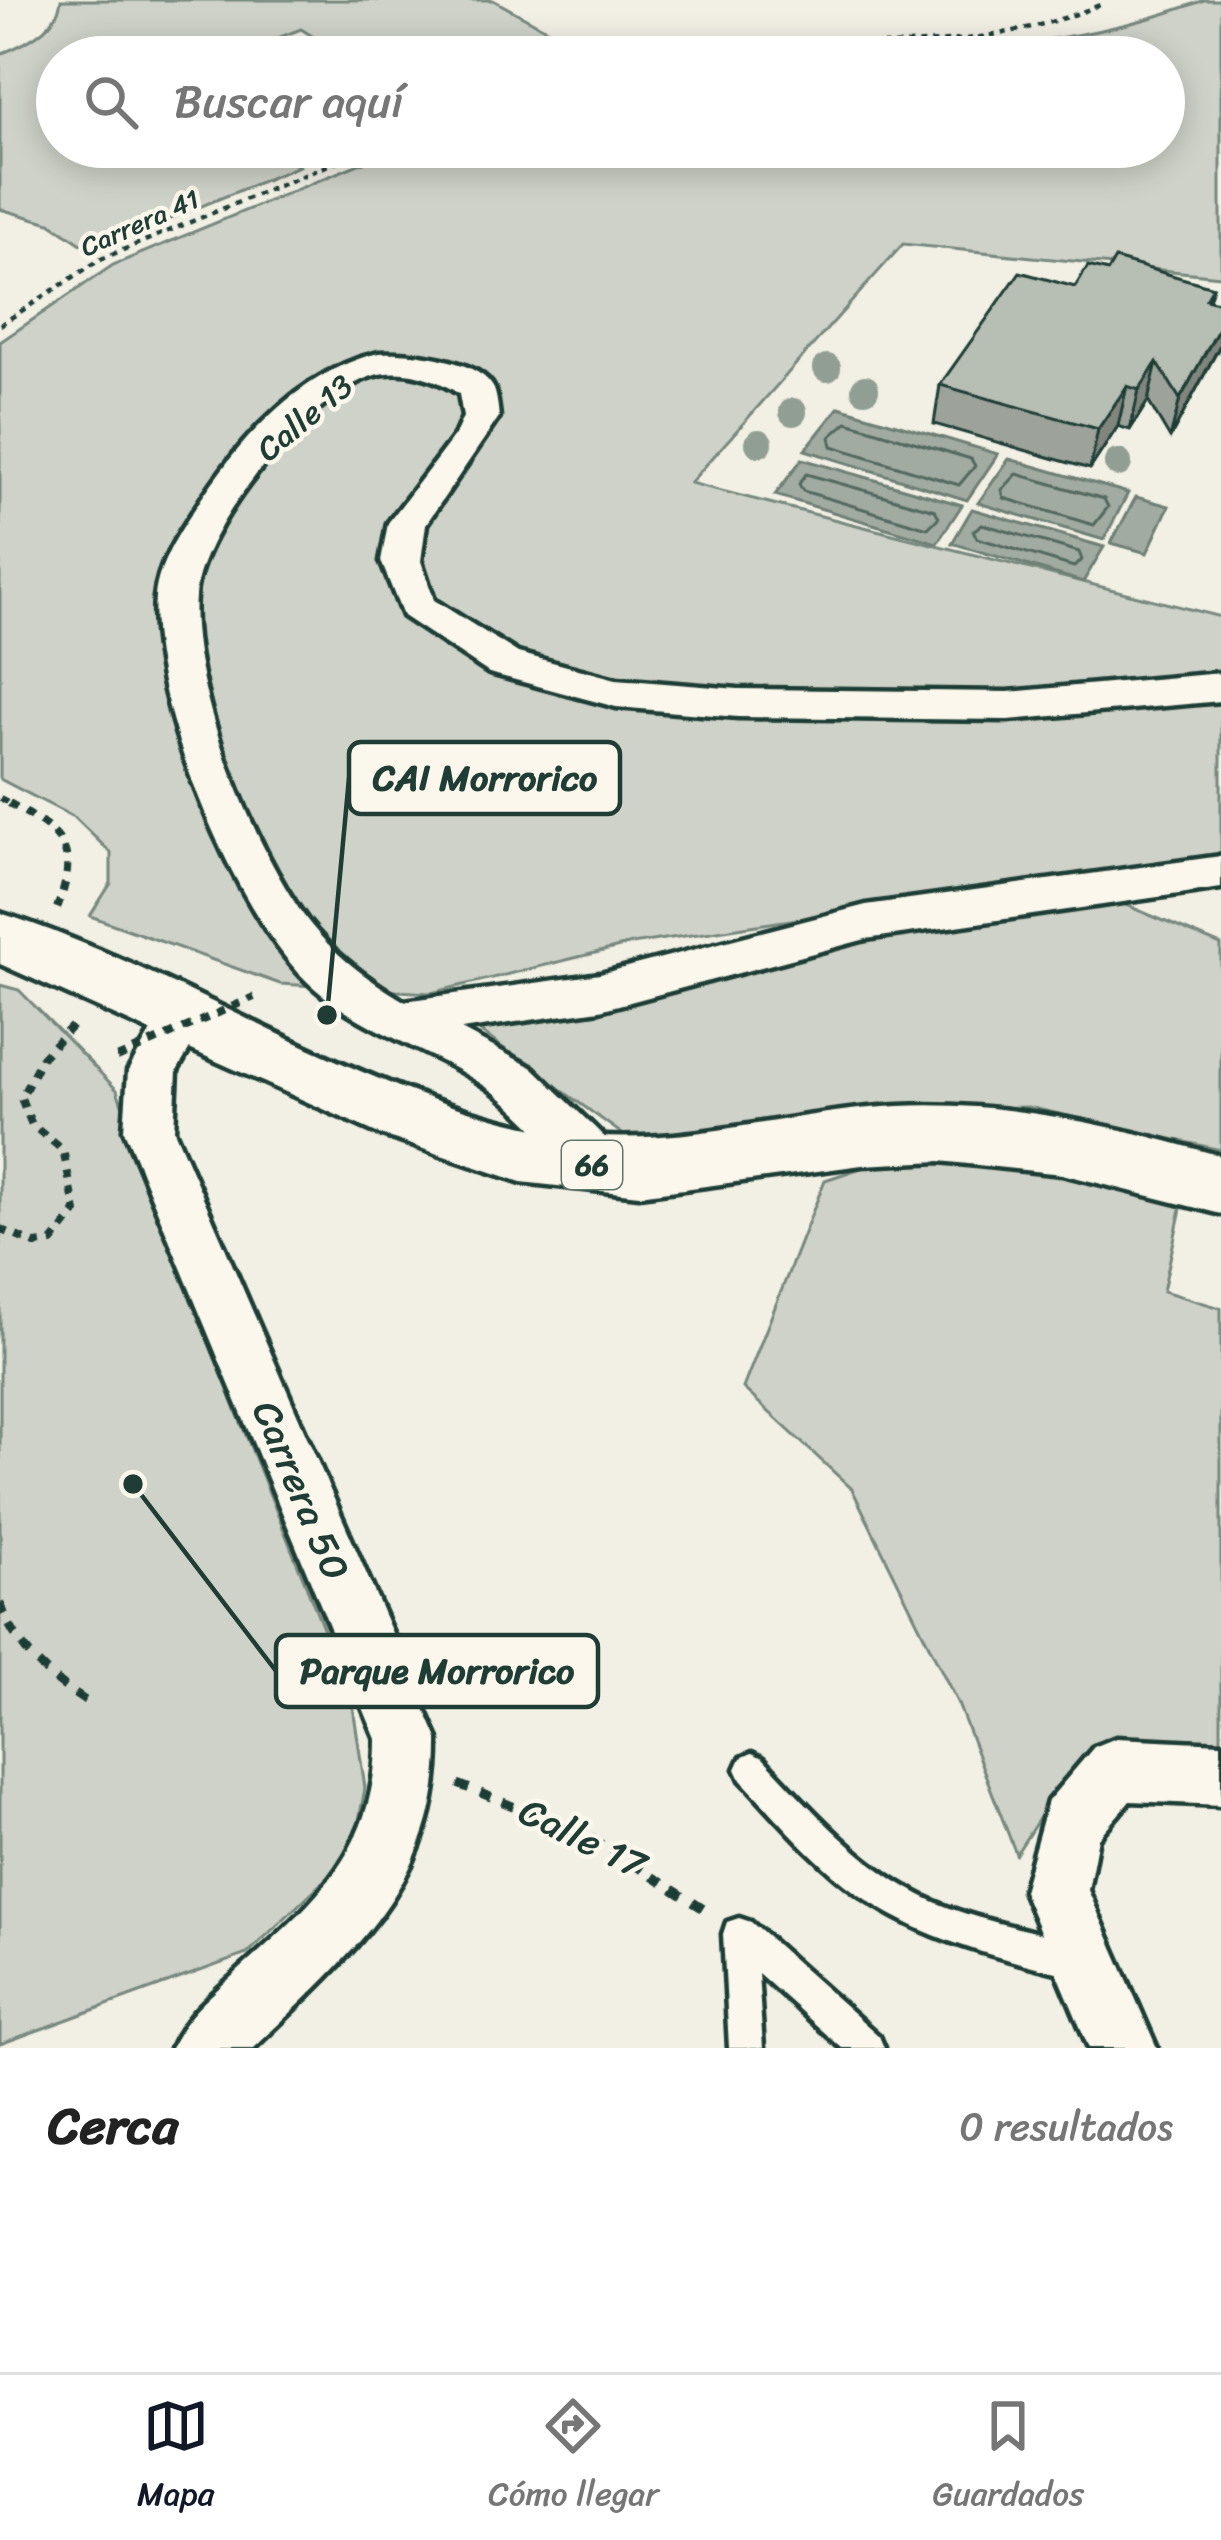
<!DOCTYPE html>
<html lang="es">
<meta charset="utf-8">
<style>
:root{--surface:#fff;--page:#f6f6f6;--text:#222;--muted:#767676;--line:#e0e0e0;--accent:#111827}
body{margin:0;font-family:Sriracha,sans-serif;background:var(--page);color:var(--text)}
.list{margin:0;padding:0;list-style:none}
h2{display:flex;justify-content:space-between;align-items:center;height:156px;margin:0;padding:0 48px;font-size:51px}
h2 small{font-size:39px;font-weight:400;color:var(--muted)}
.icon{flex:none;width:66px;height:66px;fill:none;stroke:currentColor;stroke-width:2;stroke-linecap:round;stroke-linejoin:round}
.map{position:relative;flex:none;width:1221px;height:2048px;overflow:hidden}
.search{position:absolute;background:var(--surface);box-shadow:0 6px 30px #0003;left:36px;right:36px;top:36px;height:132px;display:flex;align-items:center;gap:30px;box-sizing:border-box;padding:0 42px;border-radius:66px;color:var(--muted);font-size:45px}
.sheet{height:324px;background:var(--surface)}
nav{display:flex;justify-content:space-around;align-items:center;box-sizing:border-box;height:168px;border-top:3px solid var(--line);background:var(--surface);font-size:33px;color:var(--muted)}
nav a{display:grid;justify-items:center;gap:6px}
nav .on{color:var(--accent)}
.map>svg:first-child{display:block}
</style>
<div class="map">
<svg width="1221" height="2048" viewBox="0 0 1221 2048">
<rect width="100%" height="100%" fill="#f2f0e5"/>
<filter id="ink" filterUnits="userSpaceOnUse"><feTurbulence type="fractalNoise" baseFrequency=".00833" numOctaves="2"/><feDisplacementMap in="SourceGraphic" scale="24" xChannelSelector="R" yChannelSelector="G"/><feConvolveMatrix kernelMatrix="1 2 1 2 8 2 1 2 1" color-interpolation-filters="sRGB"/></filter>
<g filter="url(#ink)">
<g fill="#cfd2c8" stroke="#77887e" stroke-width="3">
<path d="M61 0H493L550 31 498 57H345L301 29 229 57H57V147H265L299 166 92 251 50 223 0 209V54C24 45 58 28 61 0Z"/>
<path d="M1204 0H1221V276L903 244 690 483 1221 617V855L632 944 431 993 280 984 90 916 111 883V853L75 818 0 779V342L113 265 400 147H1164V57H861C976 50 1096 42 1204 0Z"/>
<path d="M1114 900 1221 945V1150L1028 1107 860 1111 636 1144 474 1027 645 1000 810 950Z"/>
<path d="M0 985 19 990 117 1090 179 1268 352 1700 365 1788 353 1853 247 1954 0 2044Z"/>
<path d="M958 1155 1042 1165 1182 1204 1163 1291 1221 1308V1747L1117 1741 1062 1783 1016 1854 958 1704 852 1489 743 1388 825 1180 876 1163Z"/>
</g>
<g fill="#a2aba1" stroke="#6e7f75" stroke-width="3">
<path d="M839 407 998 454 967 500 805 450Z"/>
<path d="M802 459 962 505 937 543 775 495Z"/>
<path d="M1009 459 1128 493 1104 540 978 503Z"/>
<path d="M1136 497 1169 506 1147 553 1111 543Z"/>
<path d="M972 509 1104 547 1083 582 952 543Z"/>
</g>
<g fill="none" stroke-linecap="round" stroke-linejoin="round">
<g stroke="#536960" stroke-width="3">
<path d="M847 422 971 459 975 466 959 485 832 446 830 437Z"/>
<path d="M806 474 935 510 939 517 928 528 803 491 799 484Z"/>
<path d="M1017 474 1104 499 1108 507 1094 525 1004 498 1002 490Z"/>
<path d="M982 524 1079 552 1082 560 1074 567 977 538 973 531Z"/>
</g>
<defs>
<g id="service">
<path d="M752 1753 763 1758C818 1816 871 1878 947 1907 993 1925 1044 1931 1089 1949L1093 1961 1089 1973 1077 1977C1003 1959 925 1941 861 1896 815 1864 779 1820 741 1780L736 1769 741 1758Z"/>
<path d="M739 1918 751 1922 879 2036 884 2048H842L758 1973 763 2048H729L723 1934 727 1922Z"/>
</g>
<g id="minor">
<path d="M379 353C407 351 481 359 494 389 497 397 498 408 499 417L426 524 421 561 434 600 518 653 616 679 738 689 1008 692 1221 673V701L1008 720 738 717 616 707 489 673 403 616 381 561 388 523 455 435 463 417 459 394C434 377 402 367 372 376 307 397 200 528 195 596 188 687 253 847 307 920 333 954 367 979 404 1001L600 974 866 905 1221 856V888L866 939 600 1010 461 1030 533 1068 619 1151 626 1166 619 1181 601 1187 583 1181C549 1147 519 1106 477 1081 423 1047 361 1030 312 986 236 918 146 699 155 597 158 564 178 534 196 507 239 440 300 371 379 353Z"/>
<path d="M183 1000 200 1006 207 1019 177 1071 174 1130 438 1739C440 1882 349 1956 254 2048H171C185 2015 212 1995 238 1971 316 1901 376 1850 376 1739L124 1130 128 1071 166 1006Z"/>
<path d="M1116 1738 1221 1743V1805L1130 1801 1098 1838 1088 1890 1157 2048H1089L1023 1891 1048 1801 1094 1747Z"/>
</g>
<path id="trunk" d="M0 913C189 972 359 1099 557 1132 672 1152 784 1111 899 1106 1009 1101 1116 1126 1221 1156V1214L1062 1174 940 1161 862 1165 639 1195 521 1182 379 1134 0 964Z"/>
</defs>
<use href="#service" stroke="#1f3d34" stroke-width="9"/>
<use href="#minor" stroke="#1f3d34" stroke-width="9"/>
<use href="#trunk" stroke="#1f3d34" stroke-width="9"/>
<g stroke="#1f3d34" stroke-width="4.5" stroke-dasharray="6 6" stroke-linecap="butt">
<path d="M595 57C772 27 928 74 1100 5L1099 0"/>
<path d="M0 325 101 259 372 147"/>
</g>
<path stroke="#1f3d34" stroke-width="6" stroke-dasharray="8 8" stroke-linecap="butt" d="M0 798 15 806"/>
<g stroke="#1f3d34" stroke-width="8" stroke-dasharray="9 9" stroke-linecap="butt">
<path d="M9 803C62 833 81 847 57 908"/>
<path d="M0 1229 35 1244 52 1242 76 1212 63 1150 32 1125 21 1098 42 1057 76 1022"/>
</g>
<g stroke="#1f3d34" stroke-width="9" stroke-dasharray="12 12" stroke-linecap="butt">
<path d="M0 1603C17 1651 52 1681 95 1707"/>
<path d="M458 1784 590 1837 710 1913"/>
</g>
<use href="#service" fill="#fbf7ec" fill-rule="evenodd"/>
<use href="#minor" fill="#fbf7ec" fill-rule="evenodd"/>
<use href="#trunk" fill="#fbf7ec" fill-rule="evenodd"/>
<path stroke="#1f3d34" stroke-width="8" stroke-dasharray="9 9" stroke-linecap="butt" d="M117 1058 254 997"/>
</g>
<g fill="#919e94">
<circle cx="827" cy="368" r="14"/>
<circle cx="865" cy="389" r="14"/>
<circle cx="793" cy="412" r="14"/>
<circle cx="759" cy="443" r="14"/>
<circle cx="1118" cy="463" r="14"/>
</g>
<path fill="#9da39a" stroke="#1f3d34" stroke-width="3" d="M1108 271 1213 287 1209 300 1221 344 1170 438 1148 401 1130 430 1118 426 1090 469 934 424 940 385 1075 287Z"/>
<g fill="#80857d" stroke="#1f3d34" stroke-width="3">
<path d="M1221 324V343L1170 438 1180 399Z"/>
<path d="M1157 362 1148 401 1130 430 1139 390Z"/>
<path d="M1127 386 1118 426 1090 469 1098 429Z"/>
</g>
<path fill="#b7beb3" stroke="#1f3d34" stroke-width="3" d="M1115 259 1213 287 1206 299 1221 303V324L1180 399 1157 362 1139 390 1127 386 1098 429 940 385 1020 272 1075 287 1088 266 1108 271Z"/>
</g>
<g text-anchor="middle" stroke-width="9" stroke-linejoin="round" paint-order="stroke">
<g font-size="27" fill="#1f3d34" stroke="#fbf7ec">
<text transform="translate(140 223) rotate(-24)" y="9">Carrera 41</text>
</g>
<rect fill="#fbf7ec" stroke="#61756b" stroke-width="3" x="562" y="1141" width="60" height="48" rx="9"/>
<g font-size="30" font-weight="bold" fill="#1f3d34">
<text x="592" y="1175">66</text>
</g>
<g font-size="33" fill="#1f3d34" stroke="#fbf7ec">
<text transform="translate(304 417) rotate(-40)" y="12">Calle 13</text>
</g>
<g font-size="39" fill="#1f3d34" stroke="#fbf7ec">
<text transform="translate(302 1490) rotate(67)" y="14">Carrera 50</text>
<text transform="translate(583 1837) rotate(26)" y="14">Calle 17</text>
</g>
</g>
<path fill="none" stroke="#1f3d34" stroke-width="4.5" d="M327 1015L349 778M133 1484L276 1671"/>
<g fill="#1f3d34" stroke="#fbf7ec" stroke-width="4.5">
<circle cx="327" cy="1015" r="12"/>
<circle cx="133" cy="1484" r="12"/>
</g>
<g fill="#fbf7ec" stroke="#1f3d34" stroke-width="4.5">
<rect x="349" y="742" width="271" height="72" rx="12"/>
<rect x="276" y="1635" width="322" height="72" rx="12"/>
</g>
<g font-size="36" text-anchor="middle" font-weight="bold" fill="#1f3d34">
<text x="485" y="790">CAI Morrorico</text>
<text x="437" y="1683">Parque Morrorico</text>
</g>
</svg>
<div class="search"><svg class="icon" aria-label="search" viewBox="0 0 24 24"><circle cx="10" cy="10" r="6"/><path d="M15 15l6 6"/></svg>Buscar aquí</div>
</div>
<section class="sheet">
<h2>Cerca<small>0 resultados</small></h2>
<ul class="list">
</ul>
</section>
<nav>
<a class="on"><svg class="icon" aria-label="map" viewBox="0 0 24 24"><path d="M3 6l6-2 6 2 6-2v14l-6 2-6-2-6 2zM9 4v14M15 6v14"/></svg>Mapa</a>
<a><svg class="icon" aria-label="directions" viewBox="0 0 24 24"><path d="M12 3l9 9-9 9-9-9zM9 14v-3h6M13 9l2 2-2 2"/></svg>Cómo llegar</a>
<a><svg class="icon" aria-label="saved" viewBox="0 0 24 24"><path d="M7 4h10v16l-5-4-5 4z"/></svg>Guardados</a>
</nav>
